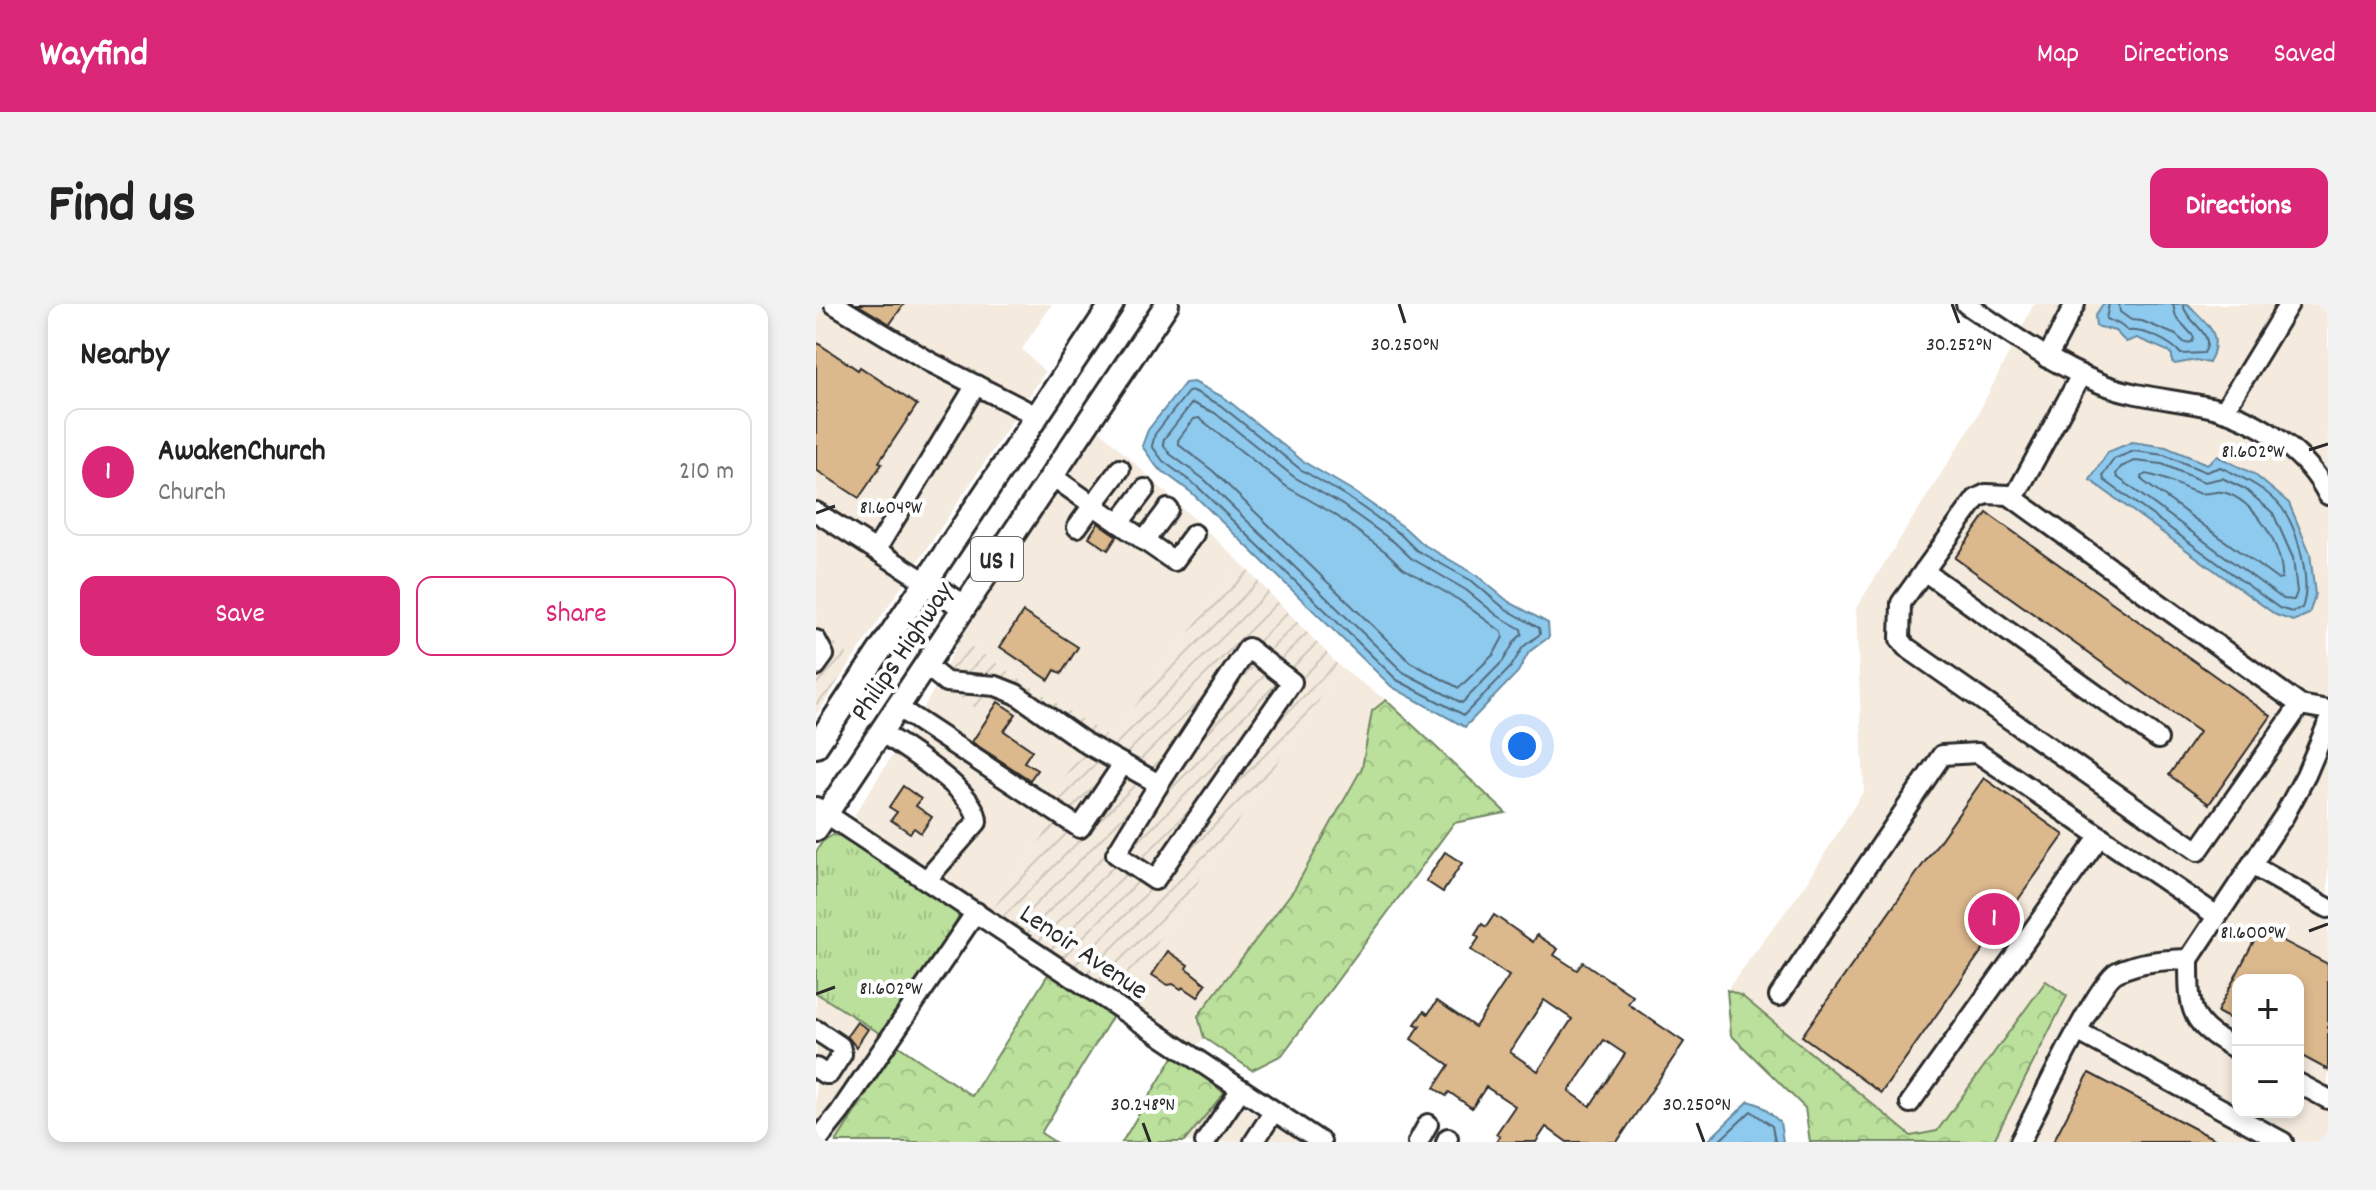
<!DOCTYPE html>
<meta charset="utf-8">
<style>
:root{--surface:#fff;--page:#f2f2f2;--text:#222;--muted:#767676;--line:#e0e0e0;--accent:#db2777}
body{margin:0;font-family:Dekko,sans-serif;background:var(--page);color:var(--text)}
.controls{position:absolute;right:24px;bottom:24px;display:grid;overflow:hidden;border-radius:16px;box-shadow:0 4px 12px #0003}
.controls button{width:72px;height:72px;display:grid;place-items:center;padding:0;border:0;border-bottom:2px solid var(--line);background:var(--surface);color:var(--text);font:40px sans-serif}
.you{position:absolute;left:706px;top:442px;width:28px;height:28px;margin:-20px;border:6px solid #fff;border-radius:50%;background:#1a73e8;box-shadow:0 0 0 12px #1a73e833}
.badge{display:grid;place-items:center;width:52px;height:52px;border-radius:50%;background:var(--accent);color:#fff;font-size:26px;font-weight:700}
.pin{position:absolute;translate:-50% -50%;border:4px solid #fff;box-shadow:0 2px 8px #0006}
.list{margin:0;padding:0;list-style:none}
h2{display:flex;justify-content:space-between;align-items:center;height:104px;margin:0;padding:0 32px;font-size:34px}
h2 small{font-size:26px;font-weight:400;color:var(--muted)}
.list li{display:grid;grid-template-columns:52px 1fr auto;gap:24px;align-items:center;box-sizing:border-box;height:128px;margin:0 16px 16px;padding:0 16px;border:2px solid var(--line);border-radius:16px}
.list b{display:block;font-size:30px;white-space:nowrap}
.list p{margin:0;font-size:26px;white-space:nowrap;color:var(--muted)}
.list em{font-size:26px;font-style:normal;color:var(--muted)}
.actions{display:flex;gap:16px;padding:24px 32px}
.actions a{flex:1;padding:18px 0;border:2px solid var(--accent);border-radius:16px;text-align:center;font-size:28px;color:var(--accent)}
.actions .main{background:var(--accent);color:#fff}
.map{position:relative;flex:none;width:1512px;height:838px;overflow:hidden;border-radius:16px}
header{display:flex;align-items:center;gap:48px;box-sizing:border-box;height:112px;padding:0 40px;background:var(--accent);color:#fff}
header strong{font-size:38px}
nav{display:flex;gap:44px;margin-inline-start:auto;font-size:28px}
.intro{display:flex;align-items:center;justify-content:space-between;box-sizing:border-box;height:192px;padding:0 48px}
h1{margin:0;font-size:56px}
.button{padding:20px 36px;border-radius:16px;background:var(--accent);color:#fff;font-size:28px;font-weight:700}
main{display:flex;gap:48px;padding:0 48px}
aside{flex:1;background:var(--surface);border-radius:16px;box-shadow:0 4px 12px #0003}
.map>svg:first-child{display:block}
</style>
<header>
<strong>Wayfind</strong>
<nav><a>Map</a><a>Directions</a><a>Saved</a></nav>
</header>
<div class="intro"><h1>Find us</h1><a class="button">Directions</a></div>
<main>
<aside>
<h2>Nearby<small></small></h2>
<ul class="list">
<li><span class="badge">1</span><div><b>AwakenChurch</b><p>Church</p></div><em>210 m</em></li>
</ul>
<div class="actions"><a class="main">Save</a><a>Share</a></div>
</aside>
<div class="map">
<svg width="1512" height="838" viewBox="0 0 1512 838">
<defs>
<pattern id="industrial-furrows" width="10" height="10" patternUnits="userSpaceOnUse" patternTransform="scale(2)"><rect width="10" height="10" fill="#f4eadd"/><path d="M-1 1l2-2M0 10L10 0M9 11l2-2" fill="none" stroke="#d1c9be"/></pattern>
<pattern id="grass-tufts" width="24" height="20" patternUnits="userSpaceOnUse" patternTransform="scale(2)"><rect width="24" height="20" fill="#bae09b"/><path d="M3 7l-1-3M5 7V3M7 7l1-3M15 17l-1-3M17 17v-4M19 17l1-3" fill="none" stroke="#a0c086"/></pattern>
<pattern id="forest-crowns" width="20" height="18" patternUnits="userSpaceOnUse" patternTransform="scale(2)"><rect width="20" height="18" fill="#bae09b"/><path d="M2 6a3 3 0 1 1 6 0M12 15a3 3 0 1 1 6 0" fill="none" stroke="#a0c086"/></pattern>
</defs>
<rect width="100%" height="100%" fill="#fff"/>
<filter id="ink" filterUnits="userSpaceOnUse"><feTurbulence type="fractalNoise" baseFrequency=".0125" numOctaves="2"/><feDisplacementMap in="SourceGraphic" scale="16" xChannelSelector="R" yChannelSelector="G"/><feConvolveMatrix kernelMatrix="1 2 1 2 8 2 1 2 1" color-interpolation-filters="sRGB"/></filter>
<g filter="url(#ink)">
<g fill="#f4eadd" fill-rule="evenodd">
<path d="M0 0H236L206 45 229 68 37 355 0 320Z"/>
<path d="M1218 0H1512V838H1102L926 692 911 686 991 579 1048 486 1040 304 1158 118ZM1422 676H1482V808H1422Z"/>
<path d="M281 124 424 258 295 435 144 335Z"/>
<path d="M525 364 570 396 556 407 546 464 479 584 382 712 388 734 379 743 305 694Z"/>
<path d="M132 385 179 388 265 447 245 478 237 518 174 609 42 518 39 510 115 391Z"/>
<path d="M0 689 81 741 20 838H0Z"/>
<path d="M408 789 426 802 490 838H368Z"/>
</g>
<g fill="url(#industrial-furrows)">
<path d="M424 258 525 364 305 694 174 609 237 518 245 478 264 447 180 388 164 407 132 385 115 391 144 335 295 435Z"/>
<path d="M0 320 37 355 0 411Z"/>
</g>
<path fill="url(#grass-tufts)" stroke="#728663" stroke-width="2" d="M16 531 34 533 141 606 142 614 70 733 0 689V548L6 538Z"/>
<g fill="url(#forest-crowns)" stroke="#728663" stroke-width="2">
<path d="M570 396 690 509 638 519 466 751 436 766 388 734 382 712 479 584 546 464 556 407Z"/>
<path d="M233 669 298 710 225 829 239 838H20L81 741 156 792Z"/>
<path d="M1230 677 1251 692 1177 838H994L989 804 915 731 911 686 926 692 1095 832 1121 827Z"/>
<path d="M359 750 408 789 368 838H306Z"/>
</g>
<g fill="#8ec9ee" stroke="#668aa0" stroke-width="2">
<path d="M1287 0H1372C1392 22 1408 29 1393 59L1380 56 1359 60 1356 58V51L1352 47 1321 34 1310 38 1299 27 1280 22 1279 12Z"/>
<path d="M378 78 409 94 488 158 534 185 589 224 605 239 660 271 693 298 732 319 733 333 713 348 702 368 649 423 576 383 376 189 341 163 326 142 332 126 369 79Z"/>
<path d="M1316 138 1350 143 1391 160 1401 152 1438 170 1473 199 1494 249 1499 291 1493 310 1477 317 1460 311 1274 176 1292 148Z"/>
<path d="M933 797 944 801 964 818 967 838H891Z"/>
</g>
<g fill="none" stroke-linecap="round" stroke-linejoin="round">
<g stroke="#536a79" stroke-width="2">
<path d="M1293 0 1290 15 1303 20 1312 27C1328 25 1354 37 1365 50L1388 49C1401 29 1370 19 1367 0"/>
<path d="M1303 0 1304 8 1315 16 1326 17 1360 31 1369 39 1376 38 1378 33 1360 13 1357 0"/>
<path d="M378 87 404 101 484 165 530 192 584 230 600 246 656 277 688 304 723 324 724 330 707 343 695 363 648 411 581 376 382 183 347 157 336 142 339 130 372 88Z"/>
<path d="M376 99 399 109 478 173 525 200 578 238 595 254 650 286 682 312 705 325 706 330 699 337 687 357 646 399 587 368 389 176 354 150 347 140 348 135Z"/>
<path d="M383 114 471 183 518 210 570 248 587 264 643 296 686 328 687 333 678 350 643 384 594 358 397 167 363 141 362 136 378 115Z"/>
<path d="M1318 147 1348 151 1390 168 1404 163C1425 173 1451 184 1466 204 1482 225 1496 279 1486 304L1476 308 1463 304 1288 176 1287 171 1298 155Z"/>
<path d="M1319 157 1346 160 1388 178 1406 174 1429 185 1457 209 1477 254 1481 288 1478 296 1467 295 1301 173 1300 170 1305 163Z"/>
<path d="M1330 170C1349 173 1364 183 1382 189 1391 191 1398 187 1406 188 1438 194 1468 244 1466 274L1461 275 1327 177 1325 173Z"/>
<path d="M902 838 935 807 956 822 959 838"/>
</g>
</g>
<g fill="#dcb88d" stroke="#2b2b2b" stroke-width="2" fill-rule="evenodd">
<path d="M41 0H88L74 20Z"/>
<path d="M0 38 42 66 44 63 101 101 63 158 66 160 43 194 0 166Z"/>
<path d="M1171 209 1455 412 1393 500 1353 471 1383 428 1139 254Z"/>
<path d="M282 219 301 232 292 246 273 233Z"/>
<path d="M207 308 262 343 245 370 239 366 233 376 184 343Z"/>
<path d="M182 398 200 410 188 427 216 446 208 458 221 466 214 476 156 438Z"/>
<path d="M1168 474 1248 531 1065 789 986 732Z"/>
<path d="M87 482 105 495 100 502 116 513 105 529 98 524 94 529 75 516 81 508 73 503Z"/>
<path d="M629 548 646 559 627 588 610 577Z"/>
<path d="M678 611 717 638 721 631 742 645 738 651 761 666 767 658 817 692 812 700 868 738 801 838H751L730 823 720 838H680L684 832 680 830 699 802 670 783 656 804 633 788 630 792 618 784 633 761 595 735 604 722 599 720 608 707 612 710 621 697 659 723 693 672 655 646 663 634 659 631 666 620 670 623ZM728 696 756 715 722 767 694 748ZM788 736 809 750 774 802 753 787Z"/>
<path d="M1444 625 1512 660V766L1482 750V676H1422V719L1401 708Z"/>
<path d="M352 647 372 661 370 664 390 680 382 693 367 683 365 685 357 680 352 681 336 671Z"/>
<path d="M41 718 52 725 40 743 31 732Z"/>
<path d="M1273 769 1404 838H1237Z"/>
</g>
<g fill="none" stroke-linecap="round" stroke-linejoin="round">
<defs>
<g id="minor">
<path d="M18 0 114 58 221 112"/>
<path d="M1150 0C1194 30 1236 60 1286 80 1322 94 1361 95 1398 104 1443 116 1491 149 1512 191"/>
<path d="M1231 54 1259 0"/>
<path d="M1408 107 1473 0"/>
<path d="M236 172 277 201 304 165"/>
<path d="M1198 194 1265 71"/>
<path d="M0 208 110 278"/>
<path d="M303 219 329 185"/>
<path d="M261 223 277 201 358 257 378 230"/>
<path d="M328 237 352 205"/>
<path d="M60 246 160 81"/>
<path d="M1108 267 1342 435"/>
<path d="M0 336 8 351 0 362"/>
<path d="M109 361 130 378 180 382 200 390 271 440 343 480 432 344 476 378 339 576 300 550 343 480"/>
<path d="M1484 401 1382 547 1090 343 1084 335 1085 299 1160 195 1170 190 1193 191 1484 401 1512 406"/>
<path d="M81 403 264 524 307 460"/>
<path d="M65 428C89 445 162 488 161 518L111 575"/>
<path d="M0 503 505 838"/>
<path d="M1435 561 1512 604"/>
<path d="M1373 655 1468 512 1490 471 1512 419"/>
<path d="M1373 655C1373 709 1373 719 1422 746"/>
<path d="M963 692 1126 451 1162 449 1401 612"/>
<path d="M0 726 24 742 26 750 13 770H9L0 764"/>
<path d="M1261 727 1467 838"/>
<path d="M1482 779 1512 795"/>
<path d="M1094 799 1284 532"/>
<path d="M0 838 24 808 160 608"/>
<path d="M389 838 425 785"/>
<path d="M438 838 458 807"/>
<path d="M602 838 612 820"/>
<path d="M630 838 632 834"/>
<path d="M1204 838C1218 811 1282 677 1301 668 1323 657 1349 656 1373 655"/>
</g>
<g id="major">
<path d="M110 278 148 303"/>
<path d="M0 442 296 0"/>
<path d="M0 525 351 0"/>
</g>
</defs>
<use href="#minor" stroke="#2b2b2b" stroke-width="24"/>
<use href="#major" stroke="#2b2b2b" stroke-width="28"/>
<use href="#minor" stroke="#fff" stroke-width="18"/>
<use href="#major" stroke="#fff" stroke-width="22"/>
</g>
</g>
<path fill="none" stroke="#2b2b2b" stroke-width="3" d="M583 0 589 19M1136 0 1143 19M1493 146 1512 140M0 209 19 202M1493 627 1512 620M0 690 19 683M327 819 334 838M881 819 888 838"/>
<g text-anchor="middle" stroke-width="8" stroke-linejoin="round" paint-order="stroke">
<rect fill="#fff" stroke="#6b6b6b" stroke-width="2" x="155" y="233" width="52" height="44" rx="6"/>
<g font-size="26" font-weight="bold" fill="#2b2b2b">
<text x="181" y="264">US 1</text>
</g>
<g font-size="28" fill="#2b2b2b" stroke="#fff">
<text transform="translate(84 346) rotate(-56)" y="10">Philips Highway</text>
<text transform="translate(269 646) rotate(34)" y="10">Lenoir Avenue</text>
</g>
</g>
<g font-size="20" text-anchor="middle" fill="#2b2b2b" stroke="#fff" stroke-width="8" stroke-linejoin="round" paint-order="stroke">
<text x="589" y="46">30.250°N</text>
<text x="1143" y="46">30.252°N</text>
<text x="1437" y="153">81.602°W</text>
<text x="75" y="209">81.604°W</text>
<text x="1437" y="634">81.600°W</text>
<text x="75" y="690">81.602°W</text>
<text x="327" y="806">30.248°N</text>
<text x="881" y="806">30.250°N</text>
</g>
</svg>
<div class="controls">
<button>+</button>
<button>−</button>
</div>
<div class="you"></div>
<div class="pin badge" style="left:1178px;top:615px">1</div>
</div>
</main>
